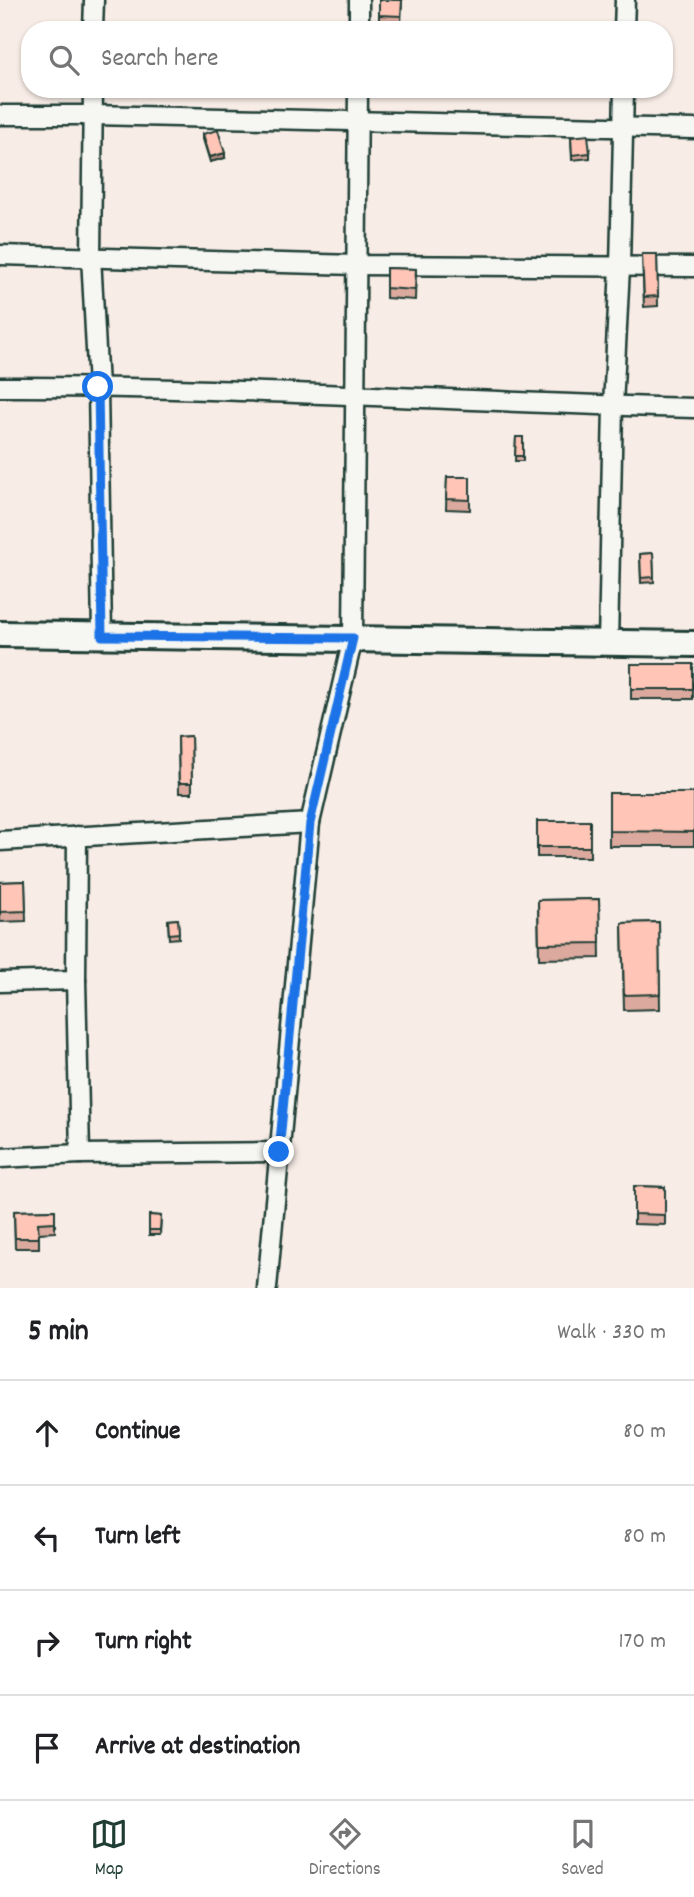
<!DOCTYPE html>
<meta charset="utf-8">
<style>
:root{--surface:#fff;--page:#f2f2f2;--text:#202124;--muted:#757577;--line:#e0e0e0;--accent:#1f3d34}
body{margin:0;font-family:Dekko,sans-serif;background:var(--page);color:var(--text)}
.stop{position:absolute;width:21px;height:21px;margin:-16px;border:5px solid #1a73e8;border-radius:50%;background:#fff}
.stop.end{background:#1a73e8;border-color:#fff;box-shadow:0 2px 7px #0008}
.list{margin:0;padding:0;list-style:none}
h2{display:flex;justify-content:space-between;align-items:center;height:91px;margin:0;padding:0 28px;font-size:30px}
h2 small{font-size:23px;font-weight:400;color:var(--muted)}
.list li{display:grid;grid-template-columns:46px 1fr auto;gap:21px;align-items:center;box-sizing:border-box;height:105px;padding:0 28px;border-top:2px solid var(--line)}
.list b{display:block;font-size:26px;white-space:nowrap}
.list em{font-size:23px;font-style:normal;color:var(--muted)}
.icon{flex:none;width:38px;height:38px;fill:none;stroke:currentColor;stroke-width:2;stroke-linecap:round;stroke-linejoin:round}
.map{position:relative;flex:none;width:694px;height:1288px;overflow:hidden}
.search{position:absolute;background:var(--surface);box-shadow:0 2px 5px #0004;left:21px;right:21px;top:21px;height:77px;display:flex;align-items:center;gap:18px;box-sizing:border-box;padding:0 24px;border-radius:28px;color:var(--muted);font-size:26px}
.sheet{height:511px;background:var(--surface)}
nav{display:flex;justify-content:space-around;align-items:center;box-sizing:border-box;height:98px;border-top:2px solid var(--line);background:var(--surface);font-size:19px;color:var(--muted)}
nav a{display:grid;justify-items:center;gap:4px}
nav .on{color:var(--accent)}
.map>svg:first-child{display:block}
</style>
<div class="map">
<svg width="694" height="1288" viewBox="0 0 694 1288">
<rect width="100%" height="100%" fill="#f8ece6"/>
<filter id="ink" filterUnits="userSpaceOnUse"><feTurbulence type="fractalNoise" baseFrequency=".0143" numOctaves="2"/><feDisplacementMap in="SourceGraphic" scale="14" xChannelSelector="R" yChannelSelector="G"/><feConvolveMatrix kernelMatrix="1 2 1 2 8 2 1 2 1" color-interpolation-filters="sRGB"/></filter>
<g filter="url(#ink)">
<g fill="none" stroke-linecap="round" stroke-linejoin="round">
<defs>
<g id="street">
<path d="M93 30 94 0"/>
<path d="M359 30V0"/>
<path d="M624 30 625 0"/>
<path d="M93 89 91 256 98 387 102 636"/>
<path d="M0 115H93L694 129"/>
<path d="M0 255 356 265 694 267"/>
<path d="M0 387C232 386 463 402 694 408"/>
<path d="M608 644 613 406 620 267 624 89"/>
<path d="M77 836 76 980 80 1154"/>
<path d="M0 841 310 823"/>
<path d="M0 982 76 980"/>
<path d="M0 1158 80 1154 279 1152"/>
<path d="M267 1288 310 823 353 638 358 89"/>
</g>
<path id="secondary" d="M0 634 694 644"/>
</defs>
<use href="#street" stroke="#1f3d34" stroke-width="23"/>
<use href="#secondary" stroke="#1f3d34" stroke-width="30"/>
<use href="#street" stroke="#f6f6f2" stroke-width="18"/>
<use href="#secondary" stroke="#f6f6f2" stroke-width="24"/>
</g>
<g fill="#dba99d" stroke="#1f3d34" stroke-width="2">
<path d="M379 0H402L401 26 379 25Z"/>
<path d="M203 134 225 158 210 162 203 139Z"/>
<path d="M571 137 590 153V158L572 160Z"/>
<path d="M642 254H657L658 306 644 307Z"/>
<path d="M386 268 416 269 415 300 386 298Z"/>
<path d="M516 437H523V461H515Z"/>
<path d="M447 477H470V510L446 509Z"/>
<path d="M653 553 654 582 641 583 640 554Z"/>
<rect x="631" y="664" width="62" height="35"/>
<path d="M191 736 192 793H179L178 737Z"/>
<rect x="609" y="793" width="85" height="53"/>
<rect x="537" y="821" width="53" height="36"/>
<path d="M25 881 26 921 0 922V882Z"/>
<path d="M599 899 600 958 539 959 538 900Z"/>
<path d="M178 919 179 938 169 939 168 920Z"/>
<path d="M659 922 660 1009 624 1010 622 923Z"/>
<path d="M634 1186 665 1187V1225L634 1224Z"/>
<path d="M55 1210V1232L39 1233V1248H15L14 1211Z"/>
<path d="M149 1215 161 1216 160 1235H149Z"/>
</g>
<path fill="#b28a80" stroke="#1f3d34" stroke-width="2" d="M225 153V158L210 162V157Z"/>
<g fill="#ffc5b7" stroke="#1f3d34" stroke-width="2">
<path d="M379 0H402L401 16 379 15Z"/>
<path d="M281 28 297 29V30H281Z"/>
<path d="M218 130 225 153 210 157 203 134Z"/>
<path d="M588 135 590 153 572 155 571 137Z"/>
<path d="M642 254H657L658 296 644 297Z"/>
<path d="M386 268 416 269 415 290 386 288Z"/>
<path d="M516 437H523V456H515Z"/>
<path d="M447 477H470V500L446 499Z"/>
<path d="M653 553 654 577 641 578 640 554Z"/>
<rect x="631" y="664" width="62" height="25"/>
<path d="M191 736 192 783H179L178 737Z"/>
<path d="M609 793H694V832L609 831Z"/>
<rect x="537" y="821" width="53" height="26"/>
<path d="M25 881 26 911 0 912V882Z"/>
<path d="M599 899 600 943 539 944 538 900Z"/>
<path d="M178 919 179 933 169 934 168 920Z"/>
<path d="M659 922 660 994 624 995 622 923Z"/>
<path d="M634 1186 665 1187V1215L634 1214Z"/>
<path d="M55 1210V1222L38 1223 39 1238H15L14 1211Z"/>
<path d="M149 1215 161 1216 160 1230H149Z"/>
</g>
</g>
<g fill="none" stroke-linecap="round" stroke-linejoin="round" filter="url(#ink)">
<path stroke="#1a73e8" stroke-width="9" d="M98 387 102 636 353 638 310 823 279 1152"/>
</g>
</svg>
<div class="stop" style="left:98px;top:387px"></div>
<div class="stop end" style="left:279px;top:1152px"></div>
<div class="search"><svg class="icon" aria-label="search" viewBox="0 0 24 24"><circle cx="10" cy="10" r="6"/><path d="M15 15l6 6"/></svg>Search here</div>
</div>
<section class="sheet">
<h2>5 min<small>Walk · 330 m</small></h2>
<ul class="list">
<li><svg class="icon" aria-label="ahead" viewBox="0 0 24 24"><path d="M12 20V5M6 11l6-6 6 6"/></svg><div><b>Continue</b></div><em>80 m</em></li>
<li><svg class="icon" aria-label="left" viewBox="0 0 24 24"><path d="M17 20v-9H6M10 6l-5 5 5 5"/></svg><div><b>Turn left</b></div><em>80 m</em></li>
<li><svg class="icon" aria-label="right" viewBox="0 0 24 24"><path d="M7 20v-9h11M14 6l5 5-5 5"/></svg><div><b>Turn right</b></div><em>170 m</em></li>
<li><svg class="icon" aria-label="arrive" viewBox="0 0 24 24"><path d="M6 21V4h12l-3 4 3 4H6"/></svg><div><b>Arrive at destination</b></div></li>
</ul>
</section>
<nav>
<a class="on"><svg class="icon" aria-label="map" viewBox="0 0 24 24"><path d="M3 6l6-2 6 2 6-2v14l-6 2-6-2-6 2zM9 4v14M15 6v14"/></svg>Map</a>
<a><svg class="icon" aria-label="directions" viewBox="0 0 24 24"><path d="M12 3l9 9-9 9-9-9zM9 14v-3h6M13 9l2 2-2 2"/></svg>Directions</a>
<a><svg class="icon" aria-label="saved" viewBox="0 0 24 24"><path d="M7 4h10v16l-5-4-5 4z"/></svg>Saved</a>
</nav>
